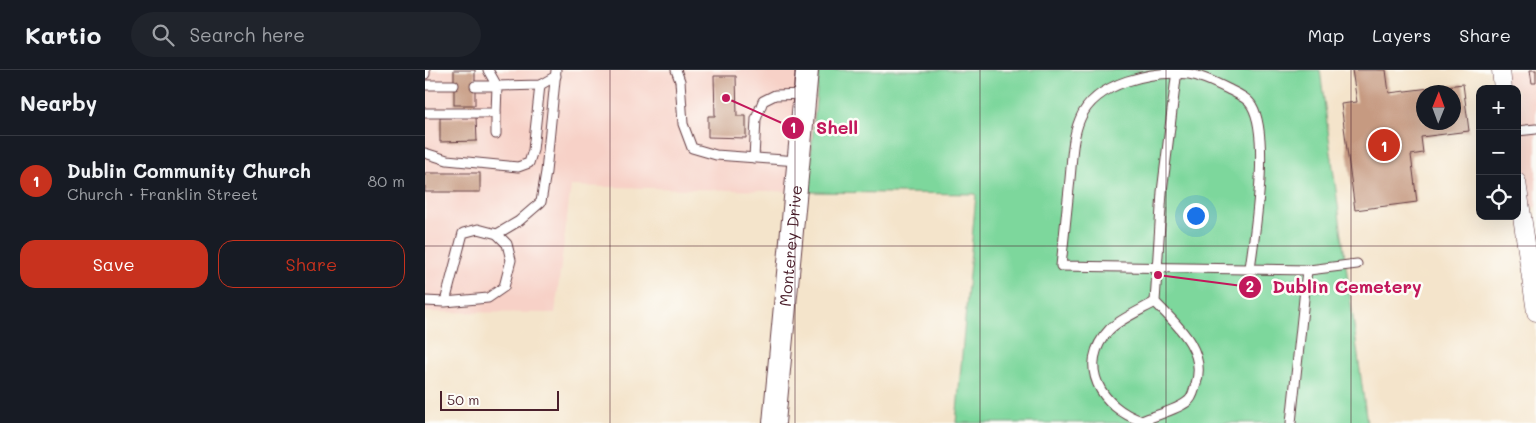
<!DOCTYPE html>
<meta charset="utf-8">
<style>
:root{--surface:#171b24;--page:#20242c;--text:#f1f3f6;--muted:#9ea1a6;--line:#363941;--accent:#c8321e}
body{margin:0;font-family:Mali,sans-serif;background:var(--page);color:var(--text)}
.controls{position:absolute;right:15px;top:15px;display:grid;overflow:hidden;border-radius:10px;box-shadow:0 5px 20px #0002}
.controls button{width:45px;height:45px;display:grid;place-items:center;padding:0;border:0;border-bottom:1px solid var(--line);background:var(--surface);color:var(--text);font:25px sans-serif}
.compass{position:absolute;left:991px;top:15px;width:45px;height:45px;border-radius:50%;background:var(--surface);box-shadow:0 5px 20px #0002;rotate:1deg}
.scale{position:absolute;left:15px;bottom:12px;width:119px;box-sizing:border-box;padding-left:5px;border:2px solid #4a1f2b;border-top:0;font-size:14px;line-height:18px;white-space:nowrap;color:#4a1f2b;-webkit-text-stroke:4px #fdfcf7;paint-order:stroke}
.you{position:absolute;left:770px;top:145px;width:18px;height:18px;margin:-12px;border:4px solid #fff;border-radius:50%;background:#1a73e8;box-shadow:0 0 0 8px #1a73e833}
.badge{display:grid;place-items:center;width:32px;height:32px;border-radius:50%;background:var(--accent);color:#fff;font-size:16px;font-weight:700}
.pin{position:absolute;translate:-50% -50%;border:2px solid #fff;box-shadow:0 1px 5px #0006}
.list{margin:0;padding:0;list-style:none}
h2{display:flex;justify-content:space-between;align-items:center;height:65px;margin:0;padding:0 20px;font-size:21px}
h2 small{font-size:16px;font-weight:400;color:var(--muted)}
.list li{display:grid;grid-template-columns:32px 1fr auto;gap:15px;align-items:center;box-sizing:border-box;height:90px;padding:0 20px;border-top:1px solid var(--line)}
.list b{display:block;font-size:19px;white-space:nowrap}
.list p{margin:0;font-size:16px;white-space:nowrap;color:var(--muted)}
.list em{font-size:16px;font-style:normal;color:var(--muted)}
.actions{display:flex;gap:10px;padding:15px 20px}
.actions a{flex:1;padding:11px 0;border:1px solid var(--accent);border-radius:15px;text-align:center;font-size:18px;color:var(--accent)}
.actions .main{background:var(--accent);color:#fff}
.icon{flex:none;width:28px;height:28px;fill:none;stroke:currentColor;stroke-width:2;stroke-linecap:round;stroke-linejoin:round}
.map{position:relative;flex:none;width:1111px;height:353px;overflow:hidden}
header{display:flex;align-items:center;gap:30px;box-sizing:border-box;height:70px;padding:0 25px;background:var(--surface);border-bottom:1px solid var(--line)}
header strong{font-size:24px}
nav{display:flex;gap:28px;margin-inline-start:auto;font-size:18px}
.search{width:350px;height:45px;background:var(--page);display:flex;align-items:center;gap:12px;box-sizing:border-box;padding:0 18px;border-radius:28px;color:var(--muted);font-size:19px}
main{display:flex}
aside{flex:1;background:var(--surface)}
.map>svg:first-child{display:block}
</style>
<header>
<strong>Kartio</strong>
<div class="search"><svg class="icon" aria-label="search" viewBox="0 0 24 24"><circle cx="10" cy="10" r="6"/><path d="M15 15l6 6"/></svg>Search here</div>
<nav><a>Map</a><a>Layers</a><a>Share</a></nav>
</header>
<main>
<aside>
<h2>Nearby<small></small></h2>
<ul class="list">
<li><span class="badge">1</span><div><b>Dublin Community Church</b><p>Church · Franklin Street</p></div><em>80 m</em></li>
</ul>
<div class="actions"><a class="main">Save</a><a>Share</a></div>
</aside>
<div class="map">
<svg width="1111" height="353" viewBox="0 0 1111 353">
<rect width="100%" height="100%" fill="#fdfcf7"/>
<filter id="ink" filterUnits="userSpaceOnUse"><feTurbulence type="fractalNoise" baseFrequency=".02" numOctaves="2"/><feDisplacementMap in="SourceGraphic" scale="10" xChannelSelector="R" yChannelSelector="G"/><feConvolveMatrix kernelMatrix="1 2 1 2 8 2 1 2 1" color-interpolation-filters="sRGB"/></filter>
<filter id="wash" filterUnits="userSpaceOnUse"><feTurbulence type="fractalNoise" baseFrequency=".0096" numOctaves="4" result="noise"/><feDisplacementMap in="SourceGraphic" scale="20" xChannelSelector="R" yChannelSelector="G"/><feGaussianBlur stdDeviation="1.12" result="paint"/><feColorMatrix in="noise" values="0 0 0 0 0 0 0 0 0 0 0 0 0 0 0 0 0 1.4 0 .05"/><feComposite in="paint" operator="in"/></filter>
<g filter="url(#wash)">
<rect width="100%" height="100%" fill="#f4e4cb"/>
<g fill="#f7d1c7">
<path d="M0 0H394L382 122 146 116 130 243 0 242Z"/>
<path d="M1068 0H1111V137L1092 139V19H1070Z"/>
</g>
<path fill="#7dd79c" stroke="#647b64" d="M394 0H895L942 353H531L551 124 382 122Z"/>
<g id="blocks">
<g fill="#c69a81" fill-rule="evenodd">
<rect x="29" y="0" width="21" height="35"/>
<path d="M927 0H961L964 23 1038 14 1044 61 996 67 998 83 986 85 992 132 930 140 916 34 932 32ZM998 22H1028V52H998Z"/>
<path d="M1105 0H1111V13H1107Z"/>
<path d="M289 6H311L312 46H321V68L283 67V46H290Z"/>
<path d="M51 47 52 71 15 72V48Z"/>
<rect x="0" y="103" width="55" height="19"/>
</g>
</g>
</g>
<g filter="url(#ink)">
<use href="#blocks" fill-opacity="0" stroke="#643d43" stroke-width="1"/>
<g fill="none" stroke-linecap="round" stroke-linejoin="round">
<defs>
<g id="service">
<path d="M251 0 255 11 258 54 267 78 291 85 373 91"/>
<path d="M0 4V0"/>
<path d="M0 15H29"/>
<path d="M50 16H72L63 0"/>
<path d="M0 43H71L72 16 115 15 131 6"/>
<path d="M1092 61 1111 59"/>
<path d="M71 64V43"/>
<path d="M0 83 22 90 93 97 104 93 108 80 115 15"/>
<path d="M329 88 331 49 338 31 350 25 380 24"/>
<path d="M72 164 94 151 116 132 121 102 131 0"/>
<path d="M825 198C830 162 845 67 827 36 823 28 811 23 803 19 791 13 777 6 764 4 729 0 670 12 655 49 647 68 647 89 645 109 642 138 639 167 636 196L884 200 932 194"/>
<path d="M0 231 20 232 63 228 79 217 86 190 82 174 72 164 53 159 38 163 20 232"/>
<path d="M717 351C676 338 651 295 684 260 693 250 718 239 730 232"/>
<path d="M717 353V351C730 345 753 340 763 331 768 328 769 319 771 314 782 280 751 254 730 232L737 122 752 0"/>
<path d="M866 353 882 200"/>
</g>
<g id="minor">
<path d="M1076 0 1078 19"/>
<path d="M1092 112 1111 242"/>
</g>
<g id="tertiary">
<path id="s1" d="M349 353 382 0"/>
</g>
</defs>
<use href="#service" stroke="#643d43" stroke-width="11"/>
<use href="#minor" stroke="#643d43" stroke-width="19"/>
<use href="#tertiary" stroke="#643d43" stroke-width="24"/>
<use href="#service" stroke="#fff" stroke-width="9"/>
<use href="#minor" stroke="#fff" stroke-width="18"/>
<use href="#tertiary" stroke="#fff" stroke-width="22"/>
</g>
</g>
<path fill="none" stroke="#4a1f2b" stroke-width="1" stroke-opacity="0.55" d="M185 0V353M370 0V353M555 0V353M741 0V353M926 0V353M0 176H1111"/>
<g text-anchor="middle" stroke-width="5" stroke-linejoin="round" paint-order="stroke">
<g font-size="16" fill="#4a1f2b" stroke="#fdfcf7">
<text dy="6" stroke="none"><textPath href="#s1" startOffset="178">Monterey Drive</textPath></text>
</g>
</g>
<path fill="none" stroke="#c2185b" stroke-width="2" d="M301 28L368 58M733 205L825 217"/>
<g fill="#c2185b" stroke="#fdfcf7" stroke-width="2">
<circle cx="301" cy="28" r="5"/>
<circle cx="733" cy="205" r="5"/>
<circle cx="368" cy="58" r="12"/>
<circle cx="825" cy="217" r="12"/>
</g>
<g font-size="15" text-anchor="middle" font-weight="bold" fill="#fff">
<text x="368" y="63">1</text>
<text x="825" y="222">2</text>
</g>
<g font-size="18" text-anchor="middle" font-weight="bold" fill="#c2185b" stroke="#fdfcf7" stroke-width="5" stroke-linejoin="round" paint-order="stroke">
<text x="412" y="64">Shell</text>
<text x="922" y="223">Dublin Cemetery</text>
</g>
</svg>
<div class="controls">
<button>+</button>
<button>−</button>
<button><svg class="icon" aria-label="locate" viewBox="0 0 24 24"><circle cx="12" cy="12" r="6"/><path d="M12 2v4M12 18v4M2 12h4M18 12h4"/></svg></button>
</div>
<svg class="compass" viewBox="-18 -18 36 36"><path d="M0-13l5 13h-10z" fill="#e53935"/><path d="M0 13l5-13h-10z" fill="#9ea1a6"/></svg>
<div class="scale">50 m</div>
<div class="you"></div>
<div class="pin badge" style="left:959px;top:75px">1</div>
</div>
</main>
